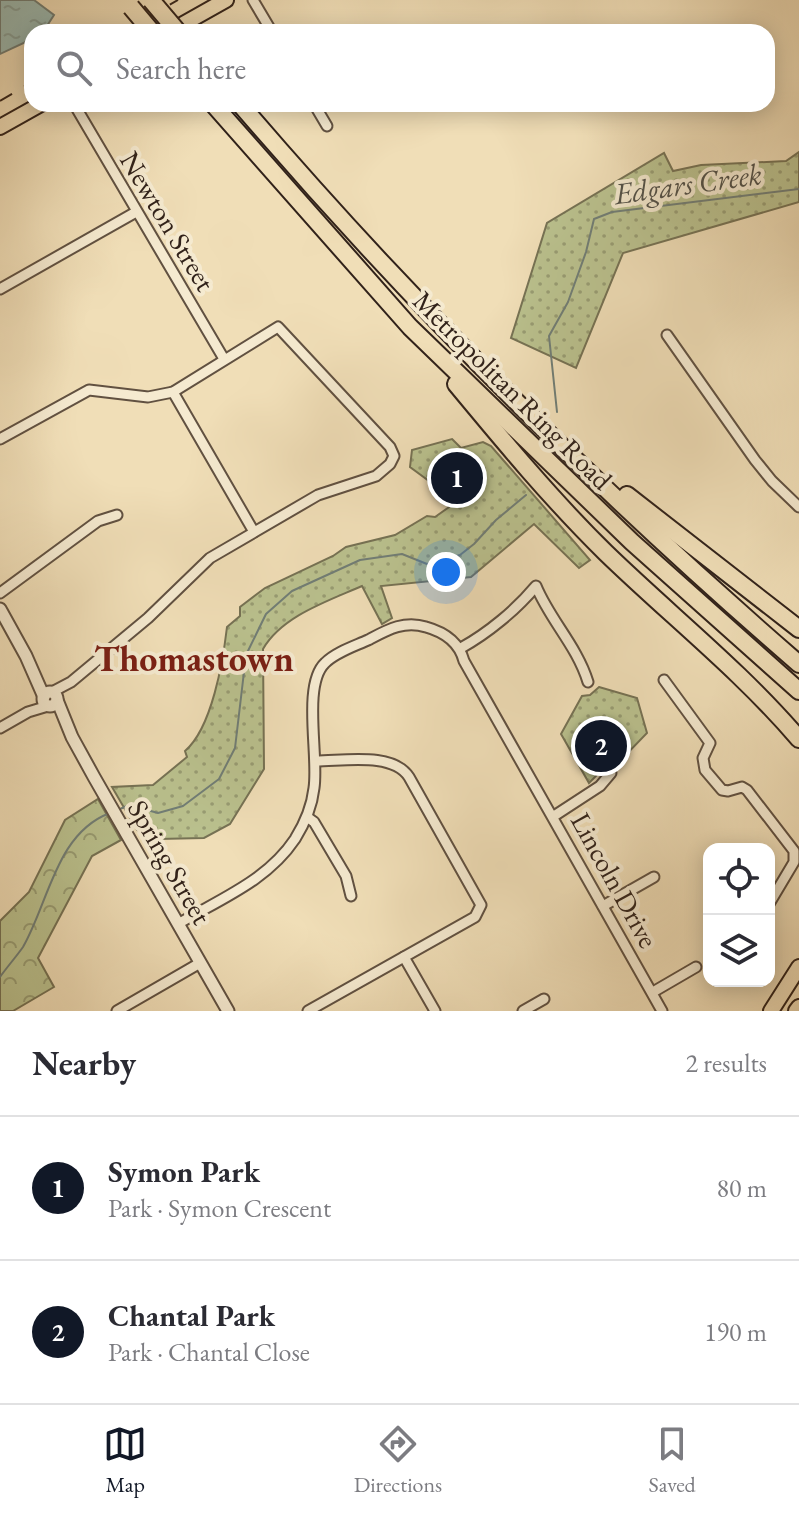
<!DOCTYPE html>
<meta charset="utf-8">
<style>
:root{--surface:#fff;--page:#f7f7f7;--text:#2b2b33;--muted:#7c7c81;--line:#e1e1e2;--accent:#111827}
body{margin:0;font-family:"EB Garamond",serif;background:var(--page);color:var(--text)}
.controls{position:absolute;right:24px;bottom:24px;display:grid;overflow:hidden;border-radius:16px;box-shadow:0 4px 20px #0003}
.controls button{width:72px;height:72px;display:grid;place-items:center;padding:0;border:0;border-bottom:2px solid var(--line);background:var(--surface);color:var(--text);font:40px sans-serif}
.you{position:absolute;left:446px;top:572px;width:28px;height:28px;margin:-20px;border:6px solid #fff;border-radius:50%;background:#1a73e8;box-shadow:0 0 0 12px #1a73e833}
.badge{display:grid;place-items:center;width:52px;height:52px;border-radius:50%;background:var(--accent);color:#fff;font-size:26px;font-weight:700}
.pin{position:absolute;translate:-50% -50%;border:4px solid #fff;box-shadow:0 2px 8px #0006}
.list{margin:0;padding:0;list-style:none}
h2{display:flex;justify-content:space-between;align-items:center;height:104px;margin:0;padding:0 32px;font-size:34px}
h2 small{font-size:26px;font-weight:400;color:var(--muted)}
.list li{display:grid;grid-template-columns:52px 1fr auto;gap:24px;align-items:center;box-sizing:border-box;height:144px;padding:0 32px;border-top:2px solid var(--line)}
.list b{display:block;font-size:30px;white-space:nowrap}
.list p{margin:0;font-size:26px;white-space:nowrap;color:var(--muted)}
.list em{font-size:26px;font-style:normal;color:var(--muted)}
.icon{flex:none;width:44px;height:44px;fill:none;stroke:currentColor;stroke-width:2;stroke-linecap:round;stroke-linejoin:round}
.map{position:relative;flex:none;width:799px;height:1011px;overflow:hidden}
.search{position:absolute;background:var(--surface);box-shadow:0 4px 20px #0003;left:24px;right:24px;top:24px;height:88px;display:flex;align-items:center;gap:20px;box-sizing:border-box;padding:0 28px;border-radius:24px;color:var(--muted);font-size:30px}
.sheet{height:392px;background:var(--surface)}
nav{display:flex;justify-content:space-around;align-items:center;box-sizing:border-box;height:112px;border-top:2px solid var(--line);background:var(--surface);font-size:22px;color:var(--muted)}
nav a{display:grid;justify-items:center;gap:4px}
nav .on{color:var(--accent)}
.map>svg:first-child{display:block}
</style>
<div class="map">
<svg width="799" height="1011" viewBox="0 0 799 1011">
<defs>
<pattern id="grass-dots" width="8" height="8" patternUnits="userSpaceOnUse" patternTransform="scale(2)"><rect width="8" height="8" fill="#bac18e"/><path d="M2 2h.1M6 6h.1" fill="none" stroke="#989c73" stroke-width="1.8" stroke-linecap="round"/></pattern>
<pattern id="forest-crowns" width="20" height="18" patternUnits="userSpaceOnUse" patternTransform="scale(2)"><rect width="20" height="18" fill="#bac18e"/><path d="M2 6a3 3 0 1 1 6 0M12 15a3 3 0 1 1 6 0" fill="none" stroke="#989c73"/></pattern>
<pattern id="water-ripples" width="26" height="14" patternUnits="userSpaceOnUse" patternTransform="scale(2)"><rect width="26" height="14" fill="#9bbbb3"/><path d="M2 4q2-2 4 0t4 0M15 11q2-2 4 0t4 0" fill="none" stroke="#86a099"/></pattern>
</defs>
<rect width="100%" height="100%" fill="#f0deb7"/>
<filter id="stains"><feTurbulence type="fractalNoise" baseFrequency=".0025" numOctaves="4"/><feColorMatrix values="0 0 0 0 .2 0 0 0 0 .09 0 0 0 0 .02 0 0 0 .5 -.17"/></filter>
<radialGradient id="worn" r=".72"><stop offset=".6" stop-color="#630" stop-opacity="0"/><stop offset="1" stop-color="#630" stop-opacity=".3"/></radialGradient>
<g fill="url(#grass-dots)" stroke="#767254" stroke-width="2">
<path d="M799 152V202L623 253 576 368 511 338 547 223 664 153 673 171 701 165 786 161Z"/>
<path d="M452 439 461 448 483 442 491 446 590 560 579 568 534 524 471 577 381 586 392 618 382 624 362 586C328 601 282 616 263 649L264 769 230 824 204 838 158 839 137 830 112 787 153 785 187 757 185 751C212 728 223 661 227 627L240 616V607L265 588 333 556 346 547 395 535 427 516 435 517 452 505V498L410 467 412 450Z"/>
<path d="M599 687 637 698 647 733 621 760 613 758 603 762 596 776 589 783 561 734 582 696 590 695Z"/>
</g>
<path fill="url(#forest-crowns)" stroke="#767254" stroke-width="2" d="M98 799 121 840 92 856 38 958 54 987 13 1011H0V921L29 892 65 820Z"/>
<path fill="url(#water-ripples)" stroke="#717e76" stroke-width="2" d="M0 0H34L54 15 43 32H32V39L0 54Z"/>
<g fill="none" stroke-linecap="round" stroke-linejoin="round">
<g stroke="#717e76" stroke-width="2">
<path d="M557 412 549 336 568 302 586 252 594 219 612 212 799 189"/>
<path d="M120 809 129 805 158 813 183 806 219 779 235 748 246 655 266 614 292 591 360 560 402 554 427 564 460 555 474 544 496 520 526 495"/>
<path d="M0 977C7 967 16 957 23 947 49 902 56 833 110 813"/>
</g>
<defs>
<g id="minor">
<path d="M253 0 272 32"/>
<path d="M74 104 224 359"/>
<path d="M314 104 327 126"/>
<path d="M0 289 136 212"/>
<path d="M667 335 755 460 772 481 799 507"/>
<path d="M173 392 254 532"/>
<path d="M0 439 89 390 148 397 173 392 278 327 390 447 394 456 390 464 376 476 318 495 210 558 148 618 71 682 52 692"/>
<path d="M0 593 98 521 117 515"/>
<path d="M461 648C488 633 516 610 536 586 550 620 577 646 588 682"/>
<path d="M664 680 710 743 703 758 705 770 722 790 728 791 742 787 747 790 794 851V862L769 904"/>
<path d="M0 728 28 712 48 706"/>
<path d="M554 816 600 786 611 773"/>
<path d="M307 817 314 822 346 876 351 896"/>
<path d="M603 906 654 877"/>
<path d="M178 924C220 899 267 881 295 839 305 823 312 806 314 788 319 756 302 685 325 663 336 652 355 646 368 640 387 630 404 620 426 627 444 632 459 642 464 661L662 1011"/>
<path d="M404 957 435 1011"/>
<path d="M653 992 696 967"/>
<path d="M117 1011 200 963"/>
<path d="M308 1011 475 917 481 905 409 777C393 752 344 761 316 761"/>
<path d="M523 1011 544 999"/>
</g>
<g id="tertiary">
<path d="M0 609 26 656 44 697"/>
<circle cx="50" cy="699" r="7"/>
<path d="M57 700 72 737 94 777 228 1011"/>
</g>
<g id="primary">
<path d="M169 32 226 0"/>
<path d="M0 127 41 104"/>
<path d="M771 1011 799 967"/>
<path d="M796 1011 799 1007"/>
</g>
<g id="motorway">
<path d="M213 104 410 327 632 542 799 691"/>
<path d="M240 104C412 305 599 491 799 664"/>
<path d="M456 384C504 442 552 500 606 553 671 616 740 670 799 739"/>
<path d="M627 495 799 629"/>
</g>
</defs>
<use href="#minor" stroke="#615141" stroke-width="13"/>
<use href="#tertiary" stroke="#615141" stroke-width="15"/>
<use href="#primary" stroke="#31221a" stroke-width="18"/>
<use href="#motorway" stroke="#31221a" stroke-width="20"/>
<use href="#minor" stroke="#f5ead0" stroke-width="9"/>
<use href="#tertiary" stroke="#f5ead0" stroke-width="11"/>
<use href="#primary" stroke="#f0deb7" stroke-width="14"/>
<use href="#motorway" stroke="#f0deb7" stroke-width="16"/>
<g stroke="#31221a" stroke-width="2" stroke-dasharray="14 14" stroke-linecap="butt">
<path d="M121 32 178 0"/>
<path d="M0 101 32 82"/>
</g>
<defs>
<g id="motorway-bridge">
<path d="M151 0 178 32"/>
<path d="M131 7 152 32"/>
</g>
</defs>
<use href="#motorway-bridge" stroke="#31221a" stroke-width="20" stroke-linecap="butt"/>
<use href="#motorway-bridge" stroke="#f0deb7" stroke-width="16"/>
</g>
<g text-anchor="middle" stroke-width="8" stroke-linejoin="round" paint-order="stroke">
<g font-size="28" fill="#31221a" stroke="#f5ead0">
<text transform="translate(168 221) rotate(59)" y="10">Newton Street</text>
<text transform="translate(513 390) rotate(45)" y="10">Metropolitan Ring Road</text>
<text transform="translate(170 862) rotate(60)" y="10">Spring Street</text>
<text transform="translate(615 880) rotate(61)" y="10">Lincoln Drive</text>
</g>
<g font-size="30" font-style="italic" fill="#515048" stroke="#f5ead0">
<text transform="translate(688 184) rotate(-8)" y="10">Edgars Creek</text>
</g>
<g font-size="36" font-weight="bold" fill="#7a1f14" stroke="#f5ead0">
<text x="194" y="671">Thomastown</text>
</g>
</g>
<rect width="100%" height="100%" filter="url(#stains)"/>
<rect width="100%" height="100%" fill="url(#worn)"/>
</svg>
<div class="controls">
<button><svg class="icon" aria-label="locate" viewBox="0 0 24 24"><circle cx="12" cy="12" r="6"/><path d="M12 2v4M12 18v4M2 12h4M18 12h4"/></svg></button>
<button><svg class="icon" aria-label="layers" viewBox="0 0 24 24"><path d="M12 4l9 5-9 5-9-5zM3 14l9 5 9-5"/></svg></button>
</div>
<div class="you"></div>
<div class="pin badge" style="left:457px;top:478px">1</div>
<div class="pin badge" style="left:601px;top:746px">2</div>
<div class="search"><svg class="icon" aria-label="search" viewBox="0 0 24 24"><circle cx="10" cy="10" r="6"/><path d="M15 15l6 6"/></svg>Search here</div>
</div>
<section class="sheet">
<h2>Nearby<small>2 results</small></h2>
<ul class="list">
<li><span class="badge">1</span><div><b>Symon Park</b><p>Park · Symon Crescent</p></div><em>80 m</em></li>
<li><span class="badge">2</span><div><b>Chantal Park</b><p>Park · Chantal Close</p></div><em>190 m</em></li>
</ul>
</section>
<nav>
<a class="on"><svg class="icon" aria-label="map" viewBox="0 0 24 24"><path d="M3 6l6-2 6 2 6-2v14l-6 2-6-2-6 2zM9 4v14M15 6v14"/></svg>Map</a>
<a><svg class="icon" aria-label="directions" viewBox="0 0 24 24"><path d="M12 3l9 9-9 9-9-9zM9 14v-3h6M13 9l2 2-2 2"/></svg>Directions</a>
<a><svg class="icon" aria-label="saved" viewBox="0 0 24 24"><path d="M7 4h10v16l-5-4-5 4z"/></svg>Saved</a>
</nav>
